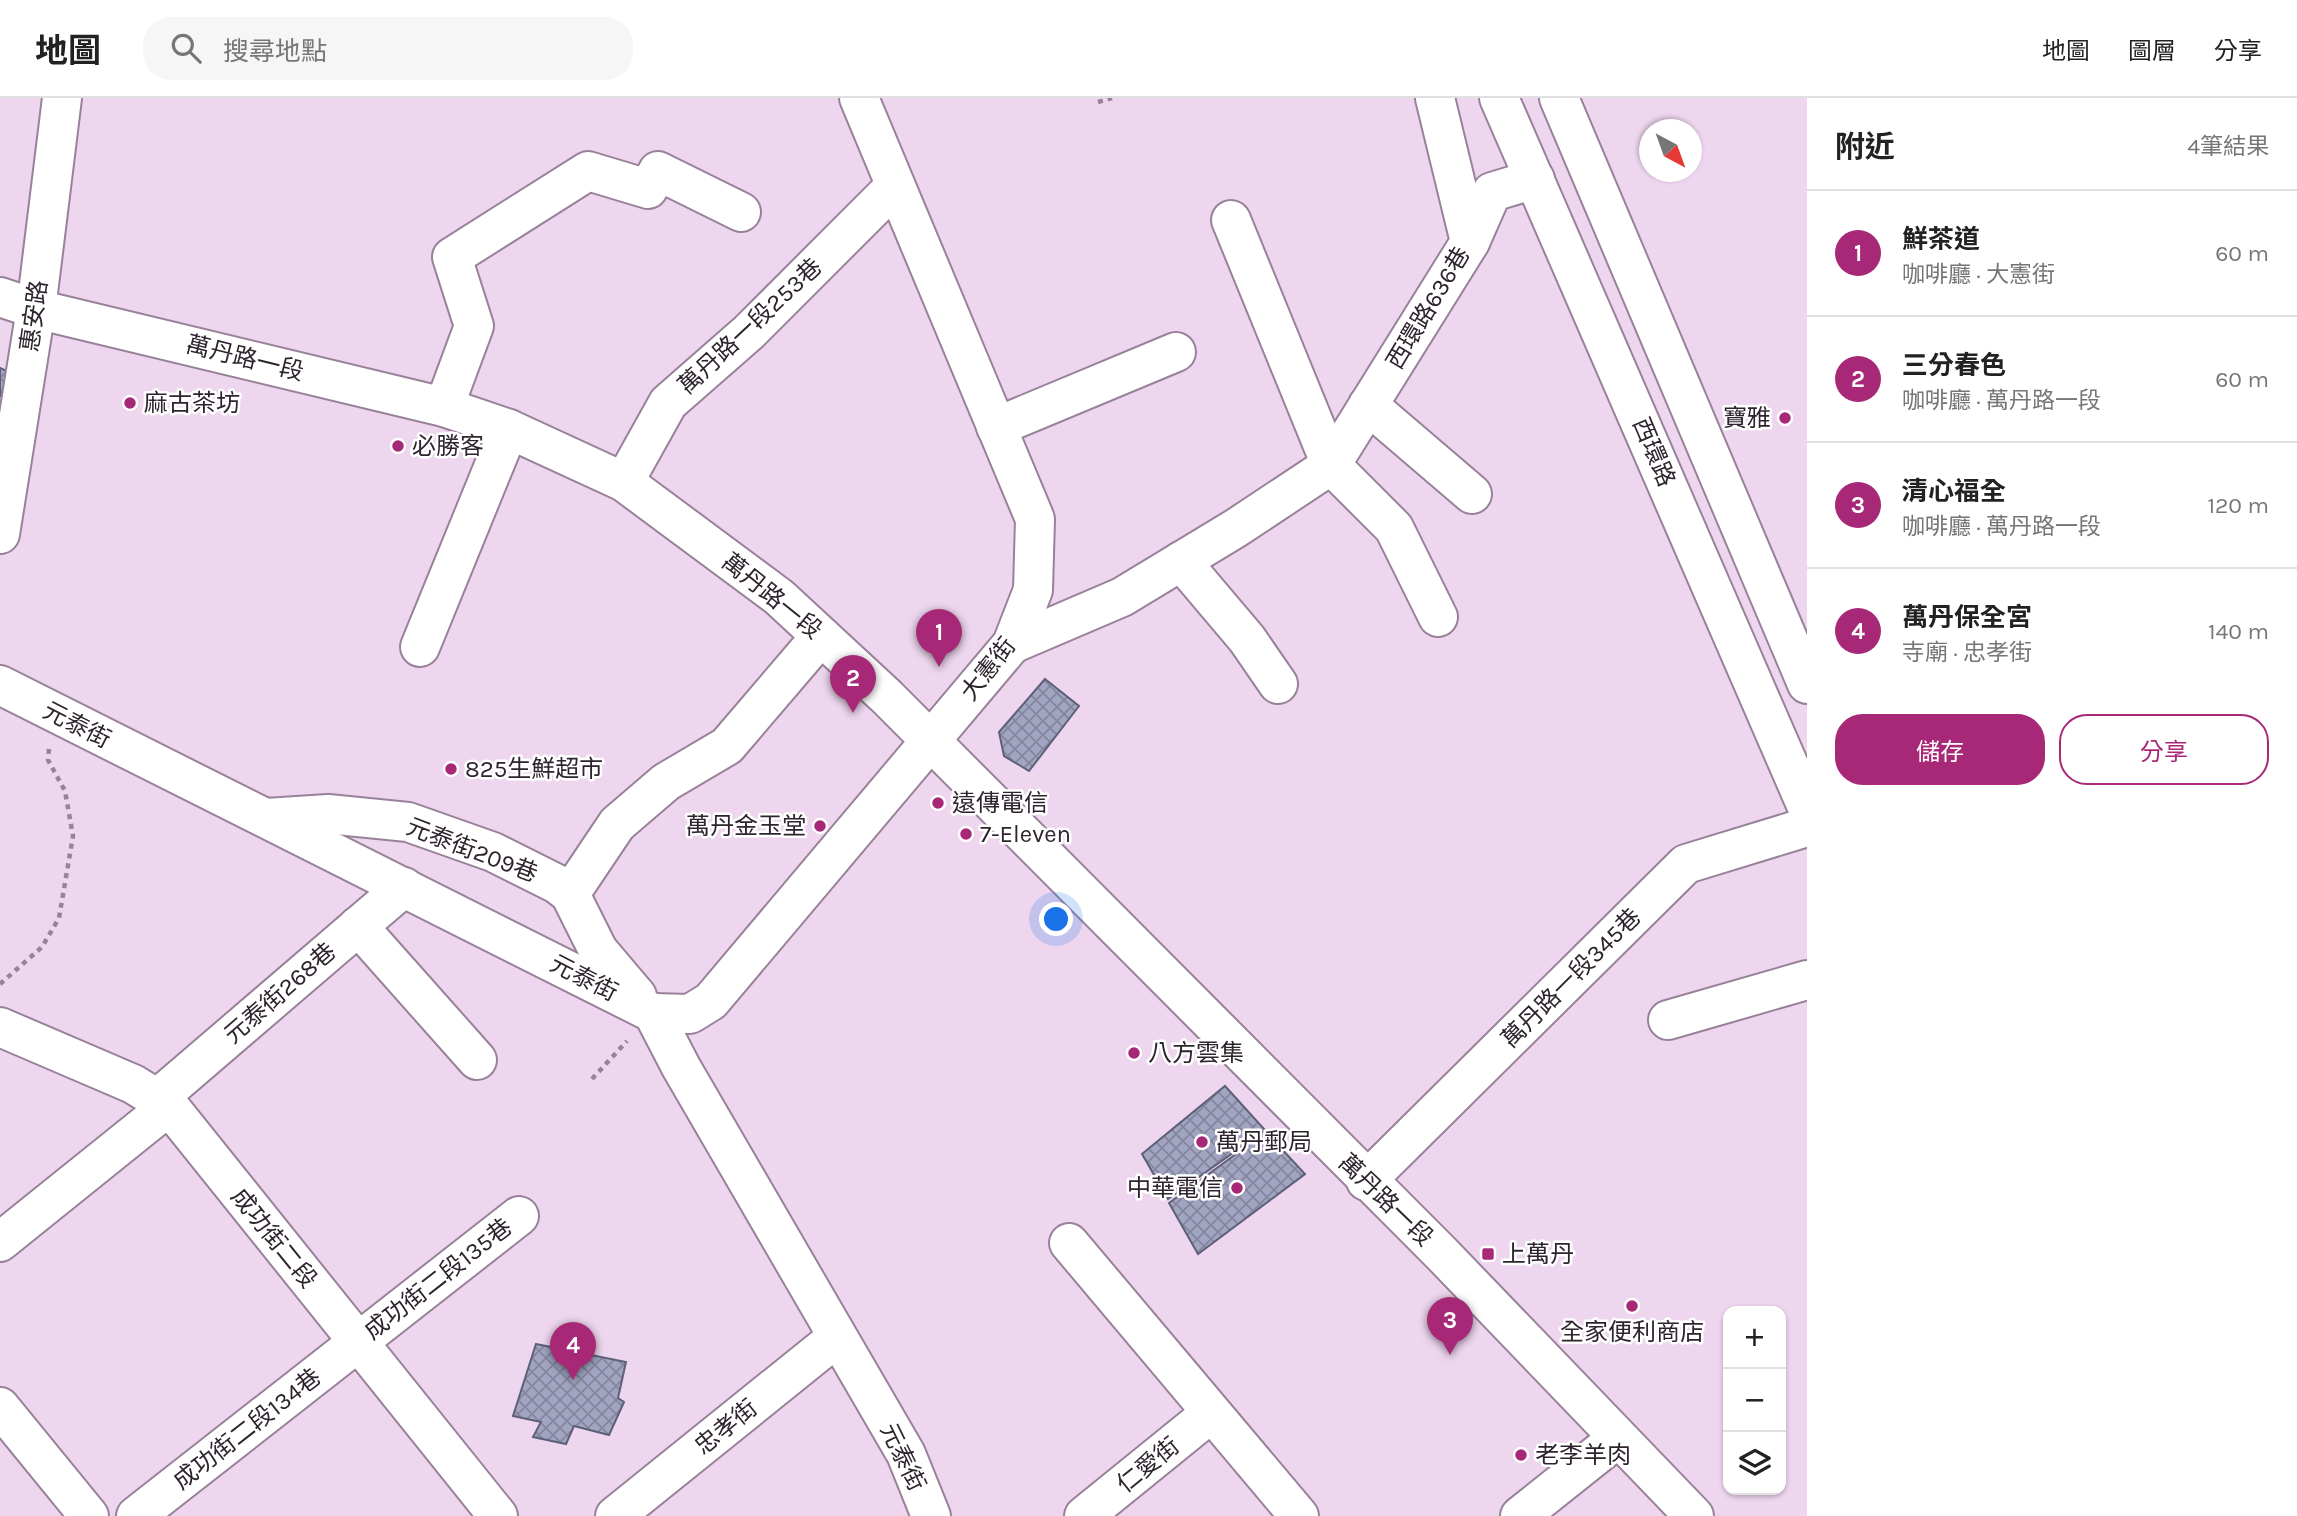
<!DOCTYPE html>
<html lang="zh-TW">
<meta charset="utf-8">
<style>
:root{--surface:#fff;--page:#f6f6f6;--text:#222;--muted:#767676;--line:#e0e0e0;--accent:#a82878}
body{margin:0;font-family:Karla,"Noto Sans TC",sans-serif;background:var(--page);color:var(--text)}
.controls{position:absolute;right:21px;bottom:21px;display:grid;overflow:hidden;border-radius:14px;box-shadow:0 2px 5px #0004}
.controls button{width:63px;height:63px;display:grid;place-items:center;padding:0;border:0;border-bottom:2px solid var(--line);background:var(--surface);color:var(--text);font:35px sans-serif}
.compass{position:absolute;left:1639px;top:21px;width:63px;height:63px;border-radius:50%;background:var(--surface);box-shadow:0 2px 5px #0004;rotate:139deg}
.you{position:absolute;left:1057px;top:822px;width:24px;height:24px;margin:-18px;border:5px solid #fff;border-radius:50%;background:#1a73e8;box-shadow:0 0 0 10px #1a73e833}
.badge{display:grid;place-items:center;width:46px;height:46px;border-radius:50%;background:var(--accent);color:#fff;font-size:23px;font-weight:700}
.pin{position:absolute;translate:-50% -58px;filter:drop-shadow(0 2px 4px #0008)}
.pin::after{content:'';position:absolute;top:37px;width:24px;height:21px;background:inherit;clip-path:polygon(0 0,100% 0,50% 100%)}
.list{margin:0;padding:0;list-style:none}
h2{display:flex;justify-content:space-between;align-items:center;height:91px;margin:0;padding:0 28px;font-size:30px}
h2 small{font-size:23px;font-weight:400;color:var(--muted)}
.list li{display:grid;grid-template-columns:46px 1fr auto;gap:21px;align-items:center;box-sizing:border-box;height:126px;padding:0 28px;border-top:2px solid var(--line)}
.list b{display:block;font-size:26px;white-space:nowrap}
.list p{margin:0;font-size:23px;white-space:nowrap;color:var(--muted)}
.list em{font-size:23px;font-style:normal;color:var(--muted)}
.actions{display:flex;gap:14px;padding:21px 28px}
.actions a{flex:1;padding:16px 0;border:2px solid var(--accent);border-radius:28px;text-align:center;font-size:24px;color:var(--accent)}
.actions .main{background:var(--accent);color:#fff}
.icon{flex:none;width:38px;height:38px;fill:none;stroke:currentColor;stroke-width:2;stroke-linecap:round;stroke-linejoin:round}
.map{position:relative;flex:none;width:1807px;height:1418px;overflow:hidden}
header{display:flex;align-items:center;gap:42px;box-sizing:border-box;height:98px;padding:0 35px;background:var(--surface);border-bottom:2px solid var(--line)}
header strong{font-size:33px}
nav{display:flex;gap:38px;margin-inline-start:auto;font-size:24px}
.search{width:490px;height:63px;background:var(--page);display:flex;align-items:center;gap:18px;box-sizing:border-box;padding:0 24px;border-radius:28px;color:var(--muted);font-size:26px}
main{display:flex}
aside{flex:1;background:var(--surface)}
.map>svg:first-child{display:block}
</style>
<header>
<strong>地圖</strong>
<div class="search"><svg class="icon" aria-label="search" viewBox="0 0 24 24"><circle cx="10" cy="10" r="6"/><path d="M15 15l6 6"/></svg>搜尋地點</div>
<nav><a>地圖</a><a>圖層</a><a>分享</a></nav>
</header>
<main>
<div class="map">
<svg width="1807" height="1418" viewBox="0 0 1807 1418">
<defs>
<pattern id="building-cross-hatch" width="8" height="8" patternUnits="userSpaceOnUse" patternTransform="scale(1.75)"><rect width="8" height="8" fill="#a2a5c1"/><path d="M0 0l8 8M0 8l8-8" fill="none" stroke="#84869d"/></pattern>
</defs>
<rect width="100%" height="100%" fill="#edd6ee"/>
<g fill="url(#building-cross-hatch)" stroke="#5e607a" stroke-width="2">
<path d="M0 270 11 275 0 299Z"/>
<path d="M1045 581 1079 608 1029 673 1004 658 999 634Z"/>
<path d="M1225 988 1265 1032 1168 1101 1142 1056Z"/>
<path d="M1266 1034 1305 1076 1198 1156 1169 1105Z"/>
<path d="M536 1246 626 1264 618 1300 624 1304 609 1337 574 1328 566 1346 533 1339 541 1324 513 1318Z"/>
</g>
<g fill="none" stroke-linecap="round" stroke-linejoin="round">
<defs>
<g id="minor">
<path d="M1499 0 1807 709"/>
<path d="M1559 0 1807 586"/>
<path d="M1231 122 1331 367 1394 430 1438 519"/>
<path d="M1470 144 1492 94 1535 81"/>
<path d="M1368 307 1472 396"/>
<path d="M444 309 474 228 452 159 588 73 648 91 658 73 741 114"/>
<path d="M996 329 1176 254"/>
<path d="M624 384 668 305 749 234 895 88"/>
<path d="M0 436 36 211 62 0"/>
<path d="M1181 463 1247 541 1278 586"/>
<path d="M1012 546 1122 499 1236 430 1331 367 1470 144 1435 0"/>
<path d="M420 549 509 331"/>
<path d="M0 587 653 915 681 969 906 1356 931 1418"/>
<path d="M266 720 328 716 408 724 493 754 557 786 570 796 598 852 637 898"/>
<path d="M570 796 617 726 666 684 727 648 821 538"/>
<path d="M358 828 477 962"/>
<path d="M653 915 690 916 711 903 1012 546 1033 492 1035 421 859 0"/>
<path d="M1668 922 1807 882"/>
<path d="M0 929 133 986 169 1008 498 1418"/>
<path d="M157 1001 404 789"/>
<path d="M1366 1083 1686 766 1807 729"/>
<path d="M0 1144 169 1008"/>
<path d="M1069 1145 1299 1418"/>
<path d="M0 1309 89 1418"/>
<path d="M136 1418 519 1118"/>
<path d="M615 1418 836 1240"/>
<path d="M1084 1418 1211 1315"/>
<path d="M1520 1418 1618 1340"/>
</g>
<path id="major" d="M0 199 36 211 444 309 509 331 624 384 779 499 887 599 1442 1156 1694 1418"/>
</defs>
<use href="#minor" stroke="#988299" stroke-width="42"/>
<use href="#major" stroke="#988299" stroke-width="42"/>
<g stroke="#958495" stroke-width="4.5" stroke-dasharray="5 5" stroke-linecap="butt">
<path d="M1098 4 1112 0"/>
<path d="M0 886 42 849 59 820 73 738 65 693 48 662 49 651"/>
<path d="M592 981 627 943"/>
</g>
<use href="#minor" stroke="#fff" stroke-width="38"/>
<use href="#major" stroke="#fff" stroke-width="38"/>
</g>
<g fill="#a82878" stroke="#fff" stroke-width="2.5">
<circle cx="130" cy="305" r="7"/>
<circle cx="1785" cy="320" r="7"/>
<circle cx="398" cy="348" r="7"/>
<circle cx="451" cy="671" r="7"/>
<circle cx="938" cy="705" r="7"/>
<circle cx="820" cy="728" r="7"/>
<circle cx="966" cy="736" r="7"/>
<circle cx="1134" cy="955" r="7"/>
<circle cx="1202" cy="1044" r="7"/>
<circle cx="1237" cy="1090" r="7"/>
<rect x="1481" y="1149" width="14" height="14" rx="3.5"/>
<circle cx="1632" cy="1208" r="7"/>
<circle cx="1521" cy="1357" r="7"/>
</g>
<g text-anchor="middle" stroke-width="5" stroke-linejoin="round" paint-order="stroke">
<g font-size="24" fill="#2d242d" stroke="#fff">
<text transform="translate(1428 210) rotate(-59)" y="8">西環路636巷</text>
<text transform="translate(34 218) rotate(-82)" y="8">惠安路</text>
<text transform="translate(750 228) rotate(-43)" y="8">萬丹路一段253巷</text>
<text transform="translate(245 260) rotate(14)" y="8">萬丹路一段</text>
<text transform="translate(1654 354) rotate(67)" y="8">西環路</text>
<text transform="translate(772 498) rotate(39)" y="8">萬丹路一段</text>
<text transform="translate(988 571) rotate(-52)" y="8">大憲街</text>
<text transform="translate(77 627) rotate(27)" y="8">元泰街</text>
<text transform="translate(472 752) rotate(21)" y="8">元泰街209巷</text>
<text transform="translate(584 880) rotate(27)" y="8">元泰街</text>
<text transform="translate(1571 880) rotate(-45)" y="8">萬丹路一段345巷</text>
<text transform="translate(280 895) rotate(-41)" y="8">元泰街268巷</text>
<text transform="translate(1386 1102) rotate(44)" y="8">萬丹路一段</text>
<text transform="translate(274 1140) rotate(51)" y="8">成功街二段</text>
<text transform="translate(438 1181) rotate(-38)" y="8">成功街二段135巷</text>
<text transform="translate(726 1329) rotate(-39)" y="8">忠孝街</text>
<text transform="translate(247 1331) rotate(-38)" y="8">成功街二段134巷</text>
<text transform="translate(903 1359) rotate(64)" y="8">元泰街</text>
<text transform="translate(1148 1367) rotate(-39)" y="8">仁愛街</text>
</g>
<g font-size="24" fill="#2d242d" stroke="#fff" text-anchor="start">
<text x="144" y="313">麻古茶坊</text>
<text x="1771" y="328" text-anchor="end">寶雅</text>
<text x="412" y="356">必勝客</text>
<text x="465" y="679">825生鮮超市</text>
<text x="952" y="713">遠傳電信</text>
<text x="806" y="736" text-anchor="end">萬丹金玉堂</text>
<text x="980" y="744">7-Eleven</text>
<text x="1148" y="963">八方雲集</text>
<text x="1216" y="1052">萬丹郵局</text>
<text x="1223" y="1098" text-anchor="end">中華電信</text>
<text x="1502" y="1164">上萬丹</text>
<text x="1632" y="1242" text-anchor="middle">全家便利商店</text>
<text x="1535" y="1365">老李羊肉</text>
</g>
</g>
</svg>
<div class="controls">
<button>+</button>
<button>−</button>
<button><svg class="icon" aria-label="layers" viewBox="0 0 24 24"><path d="M12 4l9 5-9 5-9-5zM3 14l9 5 9-5"/></svg></button>
</div>
<svg class="compass" viewBox="-18 -18 36 36"><path d="M0-13l5 13h-10z" fill="#e53935"/><path d="M0 13l5-13h-10z" fill="#767676"/></svg>
<div class="you"></div>
<div class="pin badge" style="left:939px;top:569px">1</div>
<div class="pin badge" style="left:853px;top:615px">2</div>
<div class="pin badge" style="left:1450px;top:1257px">3</div>
<div class="pin badge" style="left:573px;top:1282px">4</div>
</div>
<aside>
<h2>附近<small>4筆結果</small></h2>
<ul class="list">
<li><span class="badge">1</span><div><b>鮮茶道</b><p>咖啡廳 · 大憲街</p></div><em>60 m</em></li>
<li><span class="badge">2</span><div><b>三分春色</b><p>咖啡廳 · 萬丹路一段</p></div><em>60 m</em></li>
<li><span class="badge">3</span><div><b>清心福全</b><p>咖啡廳 · 萬丹路一段</p></div><em>120 m</em></li>
<li><span class="badge">4</span><div><b>萬丹保全宮</b><p>寺廟 · 忠孝街</p></div><em>140 m</em></li>
</ul>
<div class="actions"><a class="main">儲存</a><a>分享</a></div>
</aside>
</main>
